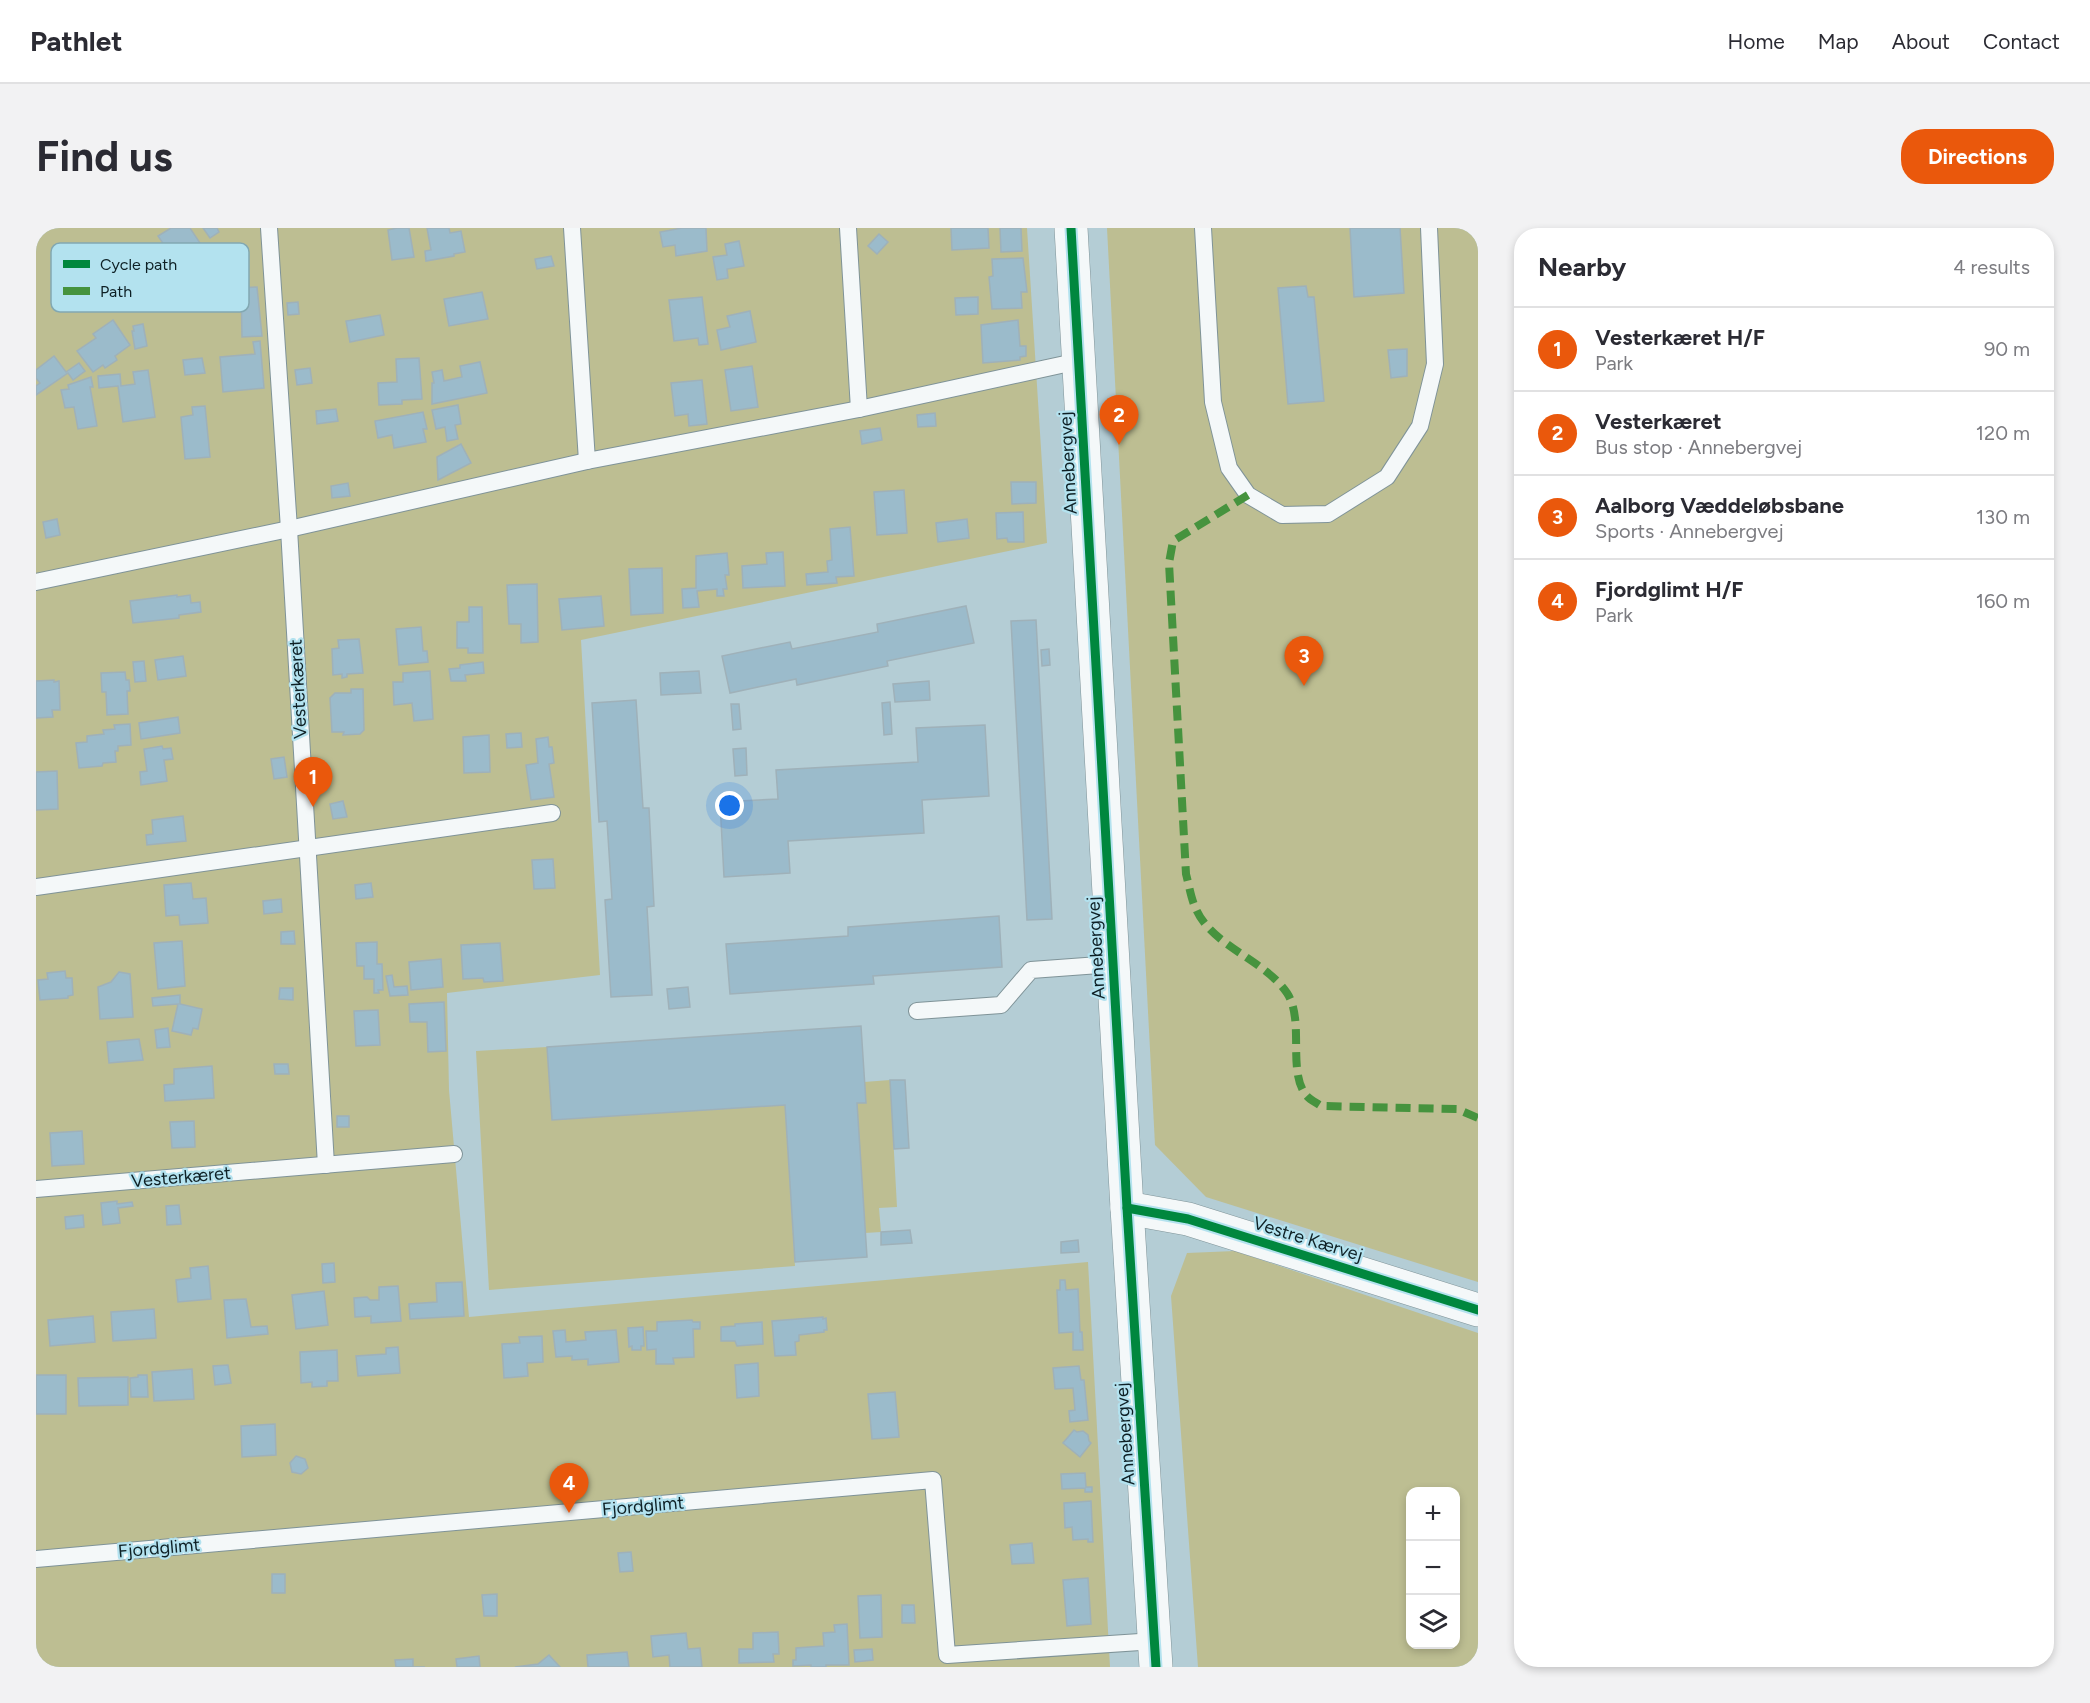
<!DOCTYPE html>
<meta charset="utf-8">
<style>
:root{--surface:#fff;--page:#f2f2f3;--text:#2b2b33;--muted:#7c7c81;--line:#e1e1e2;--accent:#ea580c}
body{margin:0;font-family:Figtree,sans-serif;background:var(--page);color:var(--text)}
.controls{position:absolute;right:18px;bottom:18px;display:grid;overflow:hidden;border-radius:12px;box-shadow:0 3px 9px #0003}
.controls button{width:54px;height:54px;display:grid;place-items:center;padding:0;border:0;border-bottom:2px solid var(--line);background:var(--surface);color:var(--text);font:30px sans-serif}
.you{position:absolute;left:694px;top:578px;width:21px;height:21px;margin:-15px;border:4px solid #fff;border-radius:50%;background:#1a73e8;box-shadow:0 0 0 9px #1a73e833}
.badge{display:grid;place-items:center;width:39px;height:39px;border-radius:50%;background:var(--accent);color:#fff;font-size:20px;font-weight:700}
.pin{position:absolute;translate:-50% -50px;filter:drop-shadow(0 2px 3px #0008)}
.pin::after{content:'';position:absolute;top:32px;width:21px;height:18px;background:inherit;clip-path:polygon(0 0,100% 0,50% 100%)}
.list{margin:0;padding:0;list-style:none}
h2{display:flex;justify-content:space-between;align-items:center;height:78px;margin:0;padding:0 24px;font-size:26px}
h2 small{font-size:20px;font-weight:400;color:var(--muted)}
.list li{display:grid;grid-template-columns:39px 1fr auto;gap:18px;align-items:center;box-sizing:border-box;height:84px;padding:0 24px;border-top:2px solid var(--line)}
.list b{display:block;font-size:22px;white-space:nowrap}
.list p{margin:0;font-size:20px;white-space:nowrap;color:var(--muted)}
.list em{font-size:20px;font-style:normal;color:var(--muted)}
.icon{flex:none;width:33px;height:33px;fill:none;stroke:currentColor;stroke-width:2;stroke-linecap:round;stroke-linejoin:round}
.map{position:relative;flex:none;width:1442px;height:1439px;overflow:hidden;border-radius:24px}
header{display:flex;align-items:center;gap:36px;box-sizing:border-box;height:84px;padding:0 30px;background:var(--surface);border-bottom:2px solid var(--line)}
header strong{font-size:28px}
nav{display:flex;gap:33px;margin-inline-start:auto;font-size:21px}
.intro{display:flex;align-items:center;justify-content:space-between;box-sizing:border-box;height:144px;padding:0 36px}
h1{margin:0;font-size:42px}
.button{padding:15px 27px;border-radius:24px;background:var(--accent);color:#fff;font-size:21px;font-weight:700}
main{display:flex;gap:36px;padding:0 36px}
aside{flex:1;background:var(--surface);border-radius:24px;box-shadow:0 3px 9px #0003}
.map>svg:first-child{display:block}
</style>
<header>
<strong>Pathlet</strong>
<nav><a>Home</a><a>Map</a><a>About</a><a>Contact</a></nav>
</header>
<div class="intro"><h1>Find us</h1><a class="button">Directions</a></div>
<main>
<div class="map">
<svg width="1442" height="1439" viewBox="0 0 1442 1439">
<rect width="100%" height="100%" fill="#b4cdd5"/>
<g fill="#bdbe92" fill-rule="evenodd">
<path d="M0 0H991L1011 315 545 412 564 747 411 765 413 862 433 1089 1052 1034 1074 1439H0Z"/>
<path d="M1071 0H1442V1054L1170 969 1119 917Z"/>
<path d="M511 819 516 892 749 877 759 1038 453 1062 440 823Z"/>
<path d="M854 852 861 979 843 980 845 1004 829 1005 821 875 830 874 828 854Z"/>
<path d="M1199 1023 1442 1105V1439H1162L1135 1068 1151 1025ZM1374 1264H1420V1416H1374Z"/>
</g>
<g fill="#9bbbcb" stroke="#9fb1b9" stroke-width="1.5">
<path d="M135 0H154L172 27 161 35 157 29 146 37 140 28 137 30 122 8Z"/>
<path d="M167 0H181L183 4 174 10Z"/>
<path d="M361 0H373L378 29 356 32 352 2Z"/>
<path d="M391 0H413L414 5 425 3 429 24 418 26V28L390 33 389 23 395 22Z"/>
<path d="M646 0H670L671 23 640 28 639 17 627 19 624 4Z"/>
<path d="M915 0H952L953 20 916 22Z"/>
<path d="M964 0H985L986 23 965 24Z"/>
<path d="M1314 0H1364L1368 65 1318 69Z"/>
<path d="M843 6 852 14 841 26 832 18Z"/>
<path d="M703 13 708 38 691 41 692 50 681 52 677 29 691 27 689 16Z"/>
<path d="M515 28 518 38 501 41 499 31Z"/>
<path d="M987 30 991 64H985L986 80 956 81 953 49 957 48 956 31Z"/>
<path d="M1270 58 1272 69H1278L1288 173 1252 176 1242 60Z"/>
<path d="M221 59 226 108 206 109 205 60Z"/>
<path d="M446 64 452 91 413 98 408 71Z"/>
<path d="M666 69 672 116 663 117 662 110 638 113 633 72Z"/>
<path d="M942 69V86L920 87 919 70Z"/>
<path d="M262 74 263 86 252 87 251 75Z"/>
<path d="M714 83 720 114 685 122 681 102 694 99 691 88Z"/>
<path d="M344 87 348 107 314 114 310 93Z"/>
<path d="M77 92 94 117 79 128 81 132 69 140 67 137 57 144 41 123 60 110 57 106Z"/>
<path d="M982 92 984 118H990V128L984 129V132L947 135 945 97Z"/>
<path d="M107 96 111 118 99 121 96 103H98L97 98Z"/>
<path d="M224 113 228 160 187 164 184 129 219 126 217 114Z"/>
<path d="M1371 121V148L1355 150 1352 122Z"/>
<path d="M18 128 30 144 43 135 49 143 37 152 32 145 0 167V158L4 155 0 150V142Z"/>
<path d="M166 130 169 145 149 147 147 132Z"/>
<path d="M383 130 386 171 366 172V176L343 177 342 155 361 154 360 131Z"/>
<path d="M444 134 451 165 396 176V155H398L396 144 406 142 408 153 426 149 424 138Z"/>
<path d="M716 138 722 179 695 183 689 142Z"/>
<path d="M274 140 276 155 261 157 259 142Z"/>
<path d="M112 142 119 189 87 194 82 158 63 160 62 148 84 146 85 158 99 156 97 144Z"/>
<path d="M55 149 57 159H54L61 198 42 201 38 179 29 180 25 162 33 161 32 157Z"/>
<path d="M666 152 671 196 653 198 652 186 639 188 635 155Z"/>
<path d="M422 177 425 196 419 197 422 211 411 213 409 199 400 201 396 182Z"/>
<path d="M169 178 174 229 149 231 145 189 157 187 156 179Z"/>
<path d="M300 181 302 193 281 196 280 183Z"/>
<path d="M387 184 391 201H387L390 214 358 220 356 207 342 210 339 193Z"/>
<path d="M899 185 900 198 882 199 881 187Z"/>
<path d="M844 200 846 212 826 216 824 203Z"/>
<path d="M425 216 435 235 402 252 401 229Z"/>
<path d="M975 254H1000V275L976 276Z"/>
<path d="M312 255 314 268 296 270 295 258Z"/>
<path d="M868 262 871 305 841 307 838 264Z"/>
<path d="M987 284 988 314H972L971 310 961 311 960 285Z"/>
<path d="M21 291 24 307 10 310 7 294Z"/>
<path d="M931 291 933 310 902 314 900 295Z"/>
<path d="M814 299 818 348 800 349 801 355 771 357 770 346 792 344 791 333 796 332 794 301Z"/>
<path d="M747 324 749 358 707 360 706 338 731 336 730 325Z"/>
<path d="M691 325 693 347H689L691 361H687L688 368H681V361L661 363 663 379 647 380 646 361 660 360V328Z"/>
<path d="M626 340 627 385 595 387 593 341Z"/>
<path d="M501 356 502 414 485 415V396H473L471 357Z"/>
<path d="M141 367V369L154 367 155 375 164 374 165 384 143 387V390L97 395 94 373Z"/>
<path d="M565 368 568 398 526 402 523 371Z"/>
<path d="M930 378 938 415 851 433 852 438 761 457 760 451 694 465 686 428 754 414 756 421 842 404 841 396Z"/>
<path d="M433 379H446L447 425H432V420H421V394H433Z"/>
<path d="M1000 392 1016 691 991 692 975 393Z"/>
<path d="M385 399 387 423H391L392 434 363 437 360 401Z"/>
<path d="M323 411 327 445 311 446V449L306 450V446L297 447 296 421 303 420 302 412Z"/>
<path d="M1013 421 1014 437 1006 438 1005 422Z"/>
<path d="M147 428 150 448 122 452 119 432Z"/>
<path d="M108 433 110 453 99 454 97 434Z"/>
<path d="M447 434 448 445 429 447 430 453H415L413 441 424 440V437Z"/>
<path d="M394 443 397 491 378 493 376 475 358 477 357 454H367V445Z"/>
<path d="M663 443 665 465 625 467 624 445Z"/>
<path d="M89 444 90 452H93L94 463H91L92 486 71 487 70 464H66L65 445Z"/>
<path d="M18 452V454L23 453 24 482H16L17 489 0 490V453Z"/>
<path d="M893 453 894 472 859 474 857 456Z"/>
<path d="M315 461H327L328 502 324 506 307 507 308 504H296L294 470 299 465H315Z"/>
<path d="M600 472 607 580H613L618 678 611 679 616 767 575 769 569 672 576 671 571 593 563 594 556 475Z"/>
<path d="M854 474 856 506 848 507 846 475Z"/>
<path d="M695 476H703L705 501 697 502Z"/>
<path d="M142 489 144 505 105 511 103 495Z"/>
<path d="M94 496 95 517 82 518V523H79L80 534 67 535 66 538 43 540 40 515 51 514V508L68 506 67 502 79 501 78 497Z"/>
<path d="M949 497 953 568 886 572 888 605 752 613 754 645 688 649 684 574 742 571 740 542 882 534 880 500Z"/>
<path d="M485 505 486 519 471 520 470 506Z"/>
<path d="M453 507 454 544 428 545 427 509Z"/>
<path d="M512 509 513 519H516L518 535 513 536 518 569 495 572 490 537 502 535 500 511Z"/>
<path d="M126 518 127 521 135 520 137 531 128 532 131 553 105 557 104 544 111 543 108 521Z"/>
<path d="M710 520 711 547 699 548 697 521Z"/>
<path d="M248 529 251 549 238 551 235 531Z"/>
<path d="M21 543 22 581 0 582V544Z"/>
<path d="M307 573 311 589 297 591 294 576Z"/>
<path d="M147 588 150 613 111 617 110 607 117 606 116 592Z"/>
<path d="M517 631 519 660 498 661 496 632Z"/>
<path d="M155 655 157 671 170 670 172 695 144 697 143 687 130 688 128 657Z"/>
<path d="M335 655 337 669 320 671 319 657Z"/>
<path d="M245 671 246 684 228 686 227 673Z"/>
<path d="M963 688 966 739 837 748 838 756 694 766 690 716 812 708V699Z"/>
<path d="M258 703 259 716H245V704Z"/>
<path d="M146 713 149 758 122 761 118 715Z"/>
<path d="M341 714V736H346L347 762H342L343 765H338V751H328V738H321L320 715Z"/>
<path d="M464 715 467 753 448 754 447 750 427 751 425 717Z"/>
<path d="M405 731 407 759 375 762 373 734Z"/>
<path d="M29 743 30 750H36L37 767 32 768V770L4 772 2 752 12 751 11 745Z"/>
<path d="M83 744 94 746 97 789 64 791 62 759 75 754Z"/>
<path d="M356 747 358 759 371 758 372 767 354 768 350 748Z"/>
<path d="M652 759 654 779 633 781 631 761Z"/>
<path d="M244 760H257V772L243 771Z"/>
<path d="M144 767V776L166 781 162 801 157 800 155 807 136 803 142 776 117 778 116 770Z"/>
<path d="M408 774 410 823 392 824 391 794H374L373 776Z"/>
<path d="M342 782 344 817 320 818 318 783Z"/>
<path d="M825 798 830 875H821L831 1029 759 1034 749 877 516 892 511 819Z"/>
<path d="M132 800 134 819 121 820 119 802Z"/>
<path d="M103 811 107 832 73 835 71 814Z"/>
<path d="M238 836H252L253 846H239Z"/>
<path d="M176 838 178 870 129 873 128 857 138 856V841Z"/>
<path d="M854 852H869L873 920 858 921Z"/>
<rect x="301" y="888" width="12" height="11"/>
<path d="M158 893 159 919 136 920 134 894Z"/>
<path d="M46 903 48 936 16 938 14 905Z"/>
<path d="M81 973V976L96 974 97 978 82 980 84 995 67 997 65 975Z"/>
<path d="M143 977 145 996 131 997 130 978Z"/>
<path d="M47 987 48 999 30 1001 29 989Z"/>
<path d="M874 1002 876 1015 845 1017V1004Z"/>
<path d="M1042 1012 1043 1024 1025 1025V1014Z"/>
<path d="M298 1035 299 1054 287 1055 286 1036Z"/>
<path d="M172 1038 175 1071 142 1074 140 1052 155 1050 154 1040Z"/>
<path d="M1024 1052H1029L1030 1062 1042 1061 1044 1104H1046L1047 1122H1037V1104L1023 1105 1021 1062H1024Z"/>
<path d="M426 1054 428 1088 374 1091 373 1076 401 1074 400 1055Z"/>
<path d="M362 1058 365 1093 335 1095V1088L319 1089 318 1070 331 1069 334 1072H343V1059Z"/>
<path d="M288 1063 292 1097 260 1101 256 1067Z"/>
<path d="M210 1071 215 1099 231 1098 232 1106 191 1110 188 1072Z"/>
<path d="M118 1081 120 1110 77 1113 75 1084Z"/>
<path d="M57 1088 59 1114 14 1118 12 1092Z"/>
<path d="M787 1089V1091L790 1090 791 1102H788V1104L763 1107V1113L759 1114 760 1127 739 1128 736 1093Z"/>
<path d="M656 1092 657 1094H664V1101H657L658 1129 637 1130 638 1136H620V1121L611 1122 610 1103H621V1094Z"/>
<path d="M726 1094 727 1116 701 1118 699 1113H685V1099L699 1098V1096Z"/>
<path d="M607 1099 608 1118H605V1122H596V1118L593 1119 592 1100Z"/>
<path d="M529 1102 530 1114 550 1112 549 1104 580 1102 583 1134 552 1137V1131L536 1132V1128L520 1129 517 1103Z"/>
<path d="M506 1108 507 1134 491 1135 492 1148 468 1150 466 1116 484 1115 483 1109Z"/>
<path d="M362 1119 364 1145 322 1148 320 1128 350 1126V1120Z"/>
<path d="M301 1122 302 1153H291V1158L276 1159V1154L265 1155 264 1124Z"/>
<path d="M722 1135 723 1168 701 1170 699 1137Z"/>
<path d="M192 1137 195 1155 179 1157 177 1138Z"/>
<path d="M1043 1138 1045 1152H1048L1052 1192 1034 1194 1033 1183 1039 1182 1037 1160 1019 1161 1017 1140Z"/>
<path d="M156 1141 158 1171 118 1173 116 1144Z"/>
<rect x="0" y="1147" width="30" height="39"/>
<path d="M102 1147H111L112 1169H95L94 1150 102 1149Z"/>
<path d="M92 1149V1177L43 1178 42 1150Z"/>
<path d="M859 1164 863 1209 836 1211 832 1166Z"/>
<path d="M239 1196 240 1227 206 1229 205 1198Z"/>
<path d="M1038 1202 1041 1204 1047 1203 1052 1207 1053 1213 1055 1215 1044 1229 1027 1215Z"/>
<path d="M260 1228 269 1231 272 1240 265 1246 256 1244 254 1235Z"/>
<path d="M1049 1245 1050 1259H1056V1264H1049V1260L1026 1261 1025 1246Z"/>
<path d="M1055 1273 1057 1314H1052V1311L1037 1312 1036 1299 1029 1300 1028 1275Z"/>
<path d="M996 1315 998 1335 976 1336 974 1317Z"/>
<path d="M595 1324 597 1343 584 1344 582 1325Z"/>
<rect x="236" y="1346" width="13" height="19"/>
<path d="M1052 1350 1055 1396 1031 1398 1027 1352Z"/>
<path d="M461 1366V1388H448L446 1367Z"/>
<path d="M845 1367 846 1409 824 1410 822 1368Z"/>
<path d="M866 1377H878L879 1395H866Z"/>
<path d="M811 1396 813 1437H790V1439H775V1437L757 1438V1432H760V1420L788 1418 787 1405 799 1404 798 1397Z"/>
<path d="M742 1404 743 1426H737L738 1434 703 1435V1421H717V1405Z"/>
<path d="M650 1405 652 1421 664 1420 666 1439H634L633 1427 617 1429 615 1408Z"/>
<path d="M836 1421 837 1432 819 1434 818 1422Z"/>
<path d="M591 1424 593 1439H552L551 1427Z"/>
<path d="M513 1427 524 1439H479L502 1436Z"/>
<path d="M443 1428 444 1439H421L420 1431Z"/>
<path d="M377 1431V1439H389H360L359 1432Z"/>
</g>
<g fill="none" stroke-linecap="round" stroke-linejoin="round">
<defs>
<g id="lane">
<path d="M233 0 253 301 290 937"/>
<path d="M536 0 551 233"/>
<path d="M812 0 823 181"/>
<path d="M1167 0 1177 174 1193 240 1212 267 1246 287 1292 286 1351 249 1384 198 1399 136 1393 0"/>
<path d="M0 354 253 301 551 233 823 181 1043 133"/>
<path d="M0 659 516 585"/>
<path d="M881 783 965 777 995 742 1077 736"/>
<path d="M0 961 418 926"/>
<path d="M0 1331 897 1252 911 1427 1119 1413"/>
</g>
<path id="street" d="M1091 980 1152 991 1442 1082"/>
<path id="secondary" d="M1035 0 1091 980 1120 1439"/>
</defs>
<use href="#lane" stroke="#7f9398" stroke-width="18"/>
<use href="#street" stroke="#7f9398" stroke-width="34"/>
<use href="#secondary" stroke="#7f9398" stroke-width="34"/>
<use href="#lane" stroke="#f4f8f9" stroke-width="16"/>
<use href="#street" stroke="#f4f8f9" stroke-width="33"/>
<use href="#secondary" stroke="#f4f8f9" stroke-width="33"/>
<path stroke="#46933e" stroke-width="8" stroke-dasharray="15 8" stroke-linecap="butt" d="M1212 267 1137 313 1133 335 1150 646C1153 657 1155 671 1160 681 1176 718 1229 732 1251 765 1269 792 1251 843 1270 867 1274 872 1281 875 1285 878L1421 881 1442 890"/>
<defs>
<g id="cycleway">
<path d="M1035 0 1091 980 1120 1439"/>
<path d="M1091 980 1152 991 1442 1082"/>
</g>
</defs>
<use href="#cycleway" stroke="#b3e2ef" stroke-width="13"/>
<use href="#cycleway" stroke="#00873e" stroke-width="9"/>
</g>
<g text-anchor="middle" stroke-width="4.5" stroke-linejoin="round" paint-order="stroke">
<g font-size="18" fill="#0e2025" stroke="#b3e2ef">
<text transform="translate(1032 235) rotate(-93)" y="6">Annebergvej</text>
<text transform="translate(262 461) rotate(-93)" y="6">Vesterkæret</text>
<text transform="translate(1060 720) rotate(-93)" y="6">Annebergvej</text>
<text transform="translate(145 949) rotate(-5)" y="6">Vesterkæret</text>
<text transform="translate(1272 1011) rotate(17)" y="6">Vestre Kærvej</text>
<text transform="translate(1089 1206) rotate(-94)" y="6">Annebergvej</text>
<text transform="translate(607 1278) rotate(-5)" y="6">Fjordglimt</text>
<text transform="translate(123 1320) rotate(-5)" y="6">Fjordglimt</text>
</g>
</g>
<rect x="15" y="15" width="198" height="69" rx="9" fill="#b3e2ef" stroke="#82a8b2" stroke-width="1.5"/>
<rect x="27" y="32" width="27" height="8" fill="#00873e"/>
<rect x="27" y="59" width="27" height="8" fill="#46933e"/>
<g font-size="16" fill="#0e2025">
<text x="64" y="42">Cycle path</text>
<text x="64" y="69">Path</text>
</g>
</svg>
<div class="controls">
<button>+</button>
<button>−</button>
<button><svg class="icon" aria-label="layers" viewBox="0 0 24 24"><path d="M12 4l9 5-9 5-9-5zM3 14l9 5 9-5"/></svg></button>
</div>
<div class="you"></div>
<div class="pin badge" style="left:277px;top:579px">1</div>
<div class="pin badge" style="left:1083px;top:217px">2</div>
<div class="pin badge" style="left:1268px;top:458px">3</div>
<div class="pin badge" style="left:533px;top:1285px">4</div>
</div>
<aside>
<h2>Nearby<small>4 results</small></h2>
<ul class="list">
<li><span class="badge">1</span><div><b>Vesterkæret H/F</b><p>Park</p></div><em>90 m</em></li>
<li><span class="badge">2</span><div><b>Vesterkæret</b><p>Bus stop · Annebergvej</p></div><em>120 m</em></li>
<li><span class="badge">3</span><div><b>Aalborg Væddeløbsbane</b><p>Sports · Annebergvej</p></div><em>130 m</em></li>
<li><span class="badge">4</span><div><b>Fjordglimt H/F</b><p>Park</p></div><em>160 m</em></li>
</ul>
</aside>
</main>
